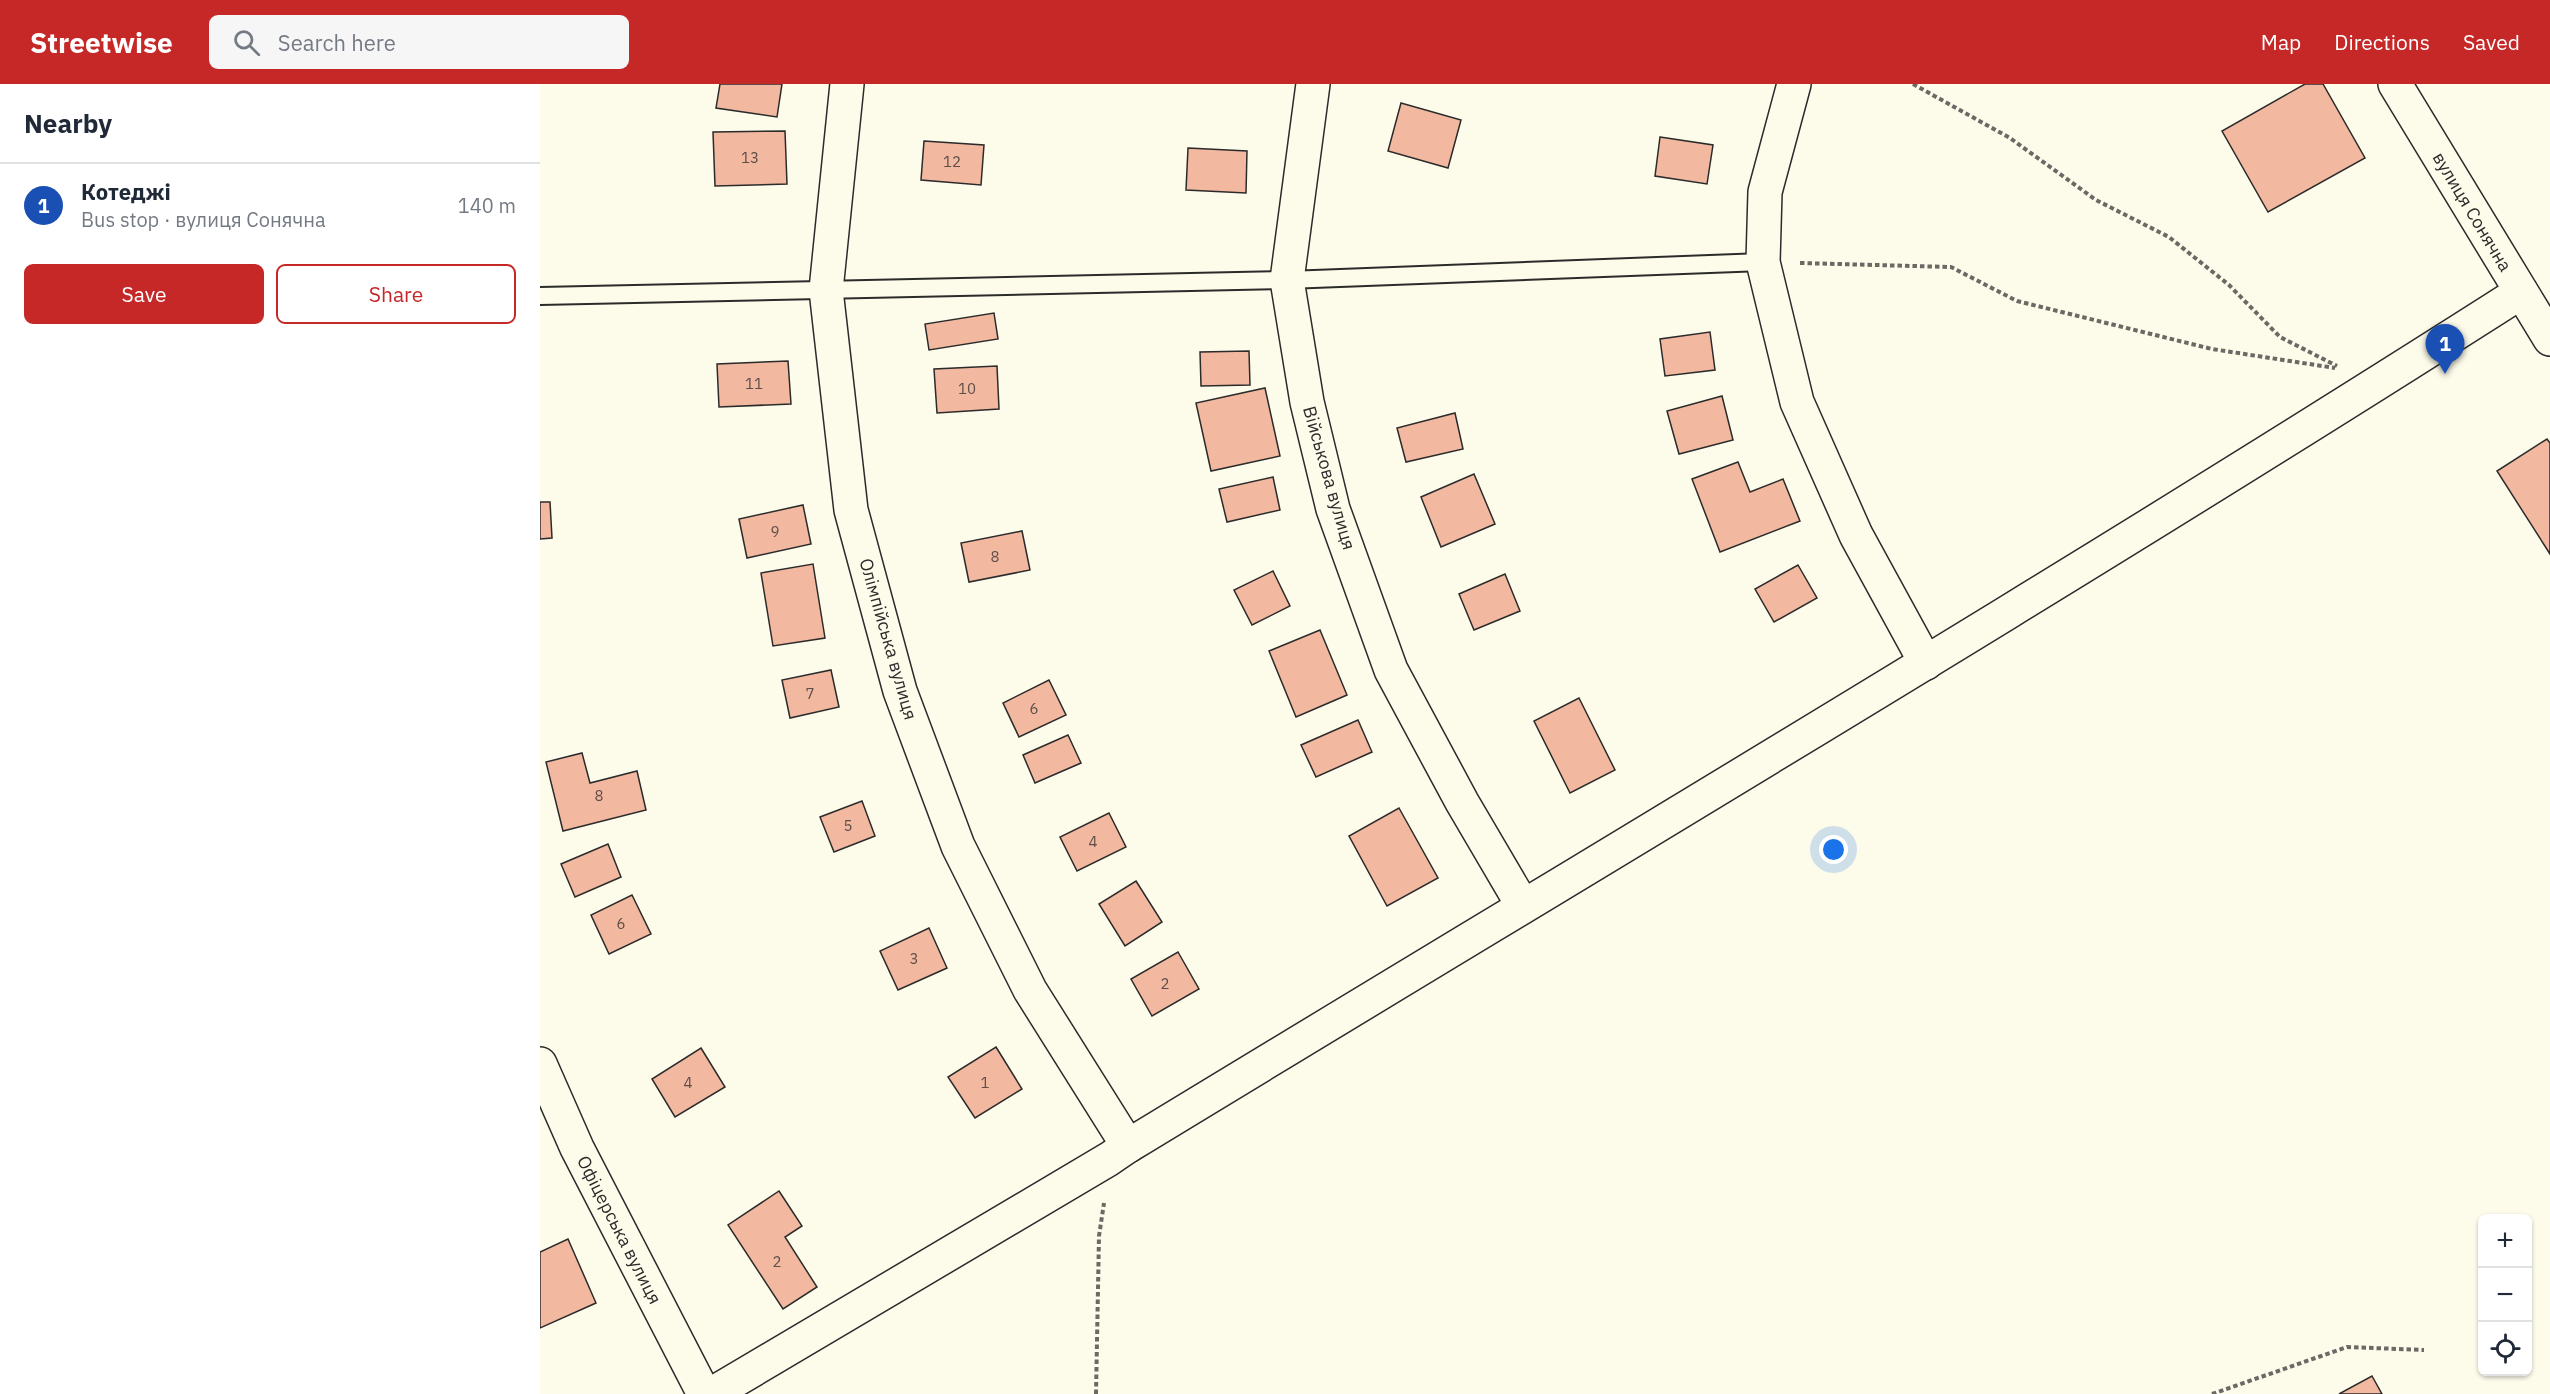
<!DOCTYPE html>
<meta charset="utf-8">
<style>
:root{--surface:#fff;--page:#f6f6f7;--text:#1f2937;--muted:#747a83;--line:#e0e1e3;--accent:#c62828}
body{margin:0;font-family:"IBM Plex Sans",sans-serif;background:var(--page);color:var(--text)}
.controls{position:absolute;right:18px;bottom:18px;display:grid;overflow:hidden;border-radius:9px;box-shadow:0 2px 4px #0004}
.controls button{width:54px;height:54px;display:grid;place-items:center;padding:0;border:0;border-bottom:2px solid var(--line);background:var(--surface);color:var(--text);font:30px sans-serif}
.you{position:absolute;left:1294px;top:766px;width:21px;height:21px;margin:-15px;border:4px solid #fff;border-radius:50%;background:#1a73e8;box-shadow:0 0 0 9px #1a73e833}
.badge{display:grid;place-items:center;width:39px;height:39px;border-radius:50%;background:var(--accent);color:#fff;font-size:20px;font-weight:700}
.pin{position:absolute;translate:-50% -50px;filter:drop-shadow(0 2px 3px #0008)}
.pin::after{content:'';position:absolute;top:32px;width:21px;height:18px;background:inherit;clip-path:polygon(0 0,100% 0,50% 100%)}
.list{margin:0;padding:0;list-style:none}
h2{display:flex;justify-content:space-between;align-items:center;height:78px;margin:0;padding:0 24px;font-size:26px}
h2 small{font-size:20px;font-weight:400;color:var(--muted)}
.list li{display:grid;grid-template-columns:39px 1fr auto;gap:18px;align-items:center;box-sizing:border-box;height:84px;padding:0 24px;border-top:2px solid var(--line)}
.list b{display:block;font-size:22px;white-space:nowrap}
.list p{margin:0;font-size:20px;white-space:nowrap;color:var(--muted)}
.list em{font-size:20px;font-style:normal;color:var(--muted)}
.actions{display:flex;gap:12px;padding:18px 24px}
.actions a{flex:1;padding:14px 0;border:2px solid var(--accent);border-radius:9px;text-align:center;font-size:21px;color:var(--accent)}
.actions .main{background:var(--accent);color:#fff}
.icon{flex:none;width:33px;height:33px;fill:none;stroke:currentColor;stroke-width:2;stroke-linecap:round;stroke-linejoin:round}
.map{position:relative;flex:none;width:2010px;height:1310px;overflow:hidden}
header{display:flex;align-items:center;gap:36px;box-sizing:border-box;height:84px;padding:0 30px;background:var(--accent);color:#fff}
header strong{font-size:28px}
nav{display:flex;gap:33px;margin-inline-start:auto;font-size:21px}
.search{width:420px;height:54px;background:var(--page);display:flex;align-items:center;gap:15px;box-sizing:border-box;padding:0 21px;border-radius:9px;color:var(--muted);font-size:22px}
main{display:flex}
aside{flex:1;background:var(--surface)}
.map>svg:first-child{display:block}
</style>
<header>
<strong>Streetwise</strong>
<div class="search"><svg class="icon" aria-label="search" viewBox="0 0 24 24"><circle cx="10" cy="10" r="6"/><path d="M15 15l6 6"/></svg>Search here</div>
<nav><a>Map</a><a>Directions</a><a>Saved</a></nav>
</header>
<main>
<aside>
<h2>Nearby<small></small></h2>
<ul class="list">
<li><span class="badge" style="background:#1a4fb4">1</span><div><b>Котеджі</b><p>Bus stop · вулиця Сонячна</p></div><em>140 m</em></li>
</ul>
<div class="actions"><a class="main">Save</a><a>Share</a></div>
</aside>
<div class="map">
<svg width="2010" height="1310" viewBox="0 0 2010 1310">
<rect width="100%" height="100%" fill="#fdfbea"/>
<g fill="#f2b8a0" stroke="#2b2b2b" stroke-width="1.5">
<path d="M180 0H242L237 33 176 24Z"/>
<path d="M1765 0H1783L1825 74 1728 128 1682 47Z"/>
<path d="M861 19 921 36 908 84 848 67Z"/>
<path d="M245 47 247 100 175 102 173 48Z"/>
<path d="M1120 53 1173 61 1167 100 1115 92Z"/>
<path d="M384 57 444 61 441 101 381 96Z"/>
<path d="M648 64 707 67 706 109 646 106Z"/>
<path d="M454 229 458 255 389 266 385 240Z"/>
<path d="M1170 248 1175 286 1125 292 1120 255Z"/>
<path d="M709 267 710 301 661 302 660 268Z"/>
<path d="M248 277 251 320 179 323 177 280Z"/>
<path d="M457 282 459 325 397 329 394 285Z"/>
<path d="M725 304 740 372 671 387 656 319Z"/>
<path d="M1182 312 1193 356 1139 370 1127 327Z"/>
<path d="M915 329 923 365 866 378 857 344Z"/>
<path d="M2007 355 2010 359V470L1957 387Z"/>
<path d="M1198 378 1210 408 1243 395 1260 437 1180 468 1152 395Z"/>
<path d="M934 390 955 440 901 463 881 413Z"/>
<path d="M733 393 740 426 687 438 679 405Z"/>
<path d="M0 418H10L12 454 0 455Z"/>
<path d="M263 421 271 460 207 474 199 435Z"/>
<path d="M482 447 490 486 429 498 421 459Z"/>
<path d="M273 480 285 554 233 562 221 489Z"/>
<path d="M1258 481 1277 514 1234 538 1215 505Z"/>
<path d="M733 487 750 522 712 541 694 506Z"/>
<path d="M965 490 980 527 934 546 919 510Z"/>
<path d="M780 546 807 611 756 633 729 567Z"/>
<path d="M291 586 299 623 250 634 242 596Z"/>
<path d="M509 596 526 631 479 653 463 619Z"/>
<path d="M1039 614 1075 686 1030 709 994 637Z"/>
<path d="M818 636 832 668 776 693 761 661Z"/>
<path d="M528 651 541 679 495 699 483 671Z"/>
<path d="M42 669 50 699 97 687 106 726 23 747 6 678Z"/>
<path d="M322 717 335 752 294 768 280 733Z"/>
<path d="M859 724 898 794 847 822 809 752Z"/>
<path d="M569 729 586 763 537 787 520 753Z"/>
<path d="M68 760 81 793 35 813 21 780Z"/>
<path d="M596 797 622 838 585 862 559 820Z"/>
<path d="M92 811 111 850 69 870 51 831Z"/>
<path d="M389 844 407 884 358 906 340 867Z"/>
<path d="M638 868 659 905 612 932 591 895Z"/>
<path d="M456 963 482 1005 435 1034 408 993Z"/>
<path d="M161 964 185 1003 135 1033 112 995Z"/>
<path d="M239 1107 262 1142 245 1153 277 1203 243 1225 188 1141Z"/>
<path d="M28 1155 56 1219 0 1244V1168Z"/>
<path d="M1832 1292 1842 1310H1799Z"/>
</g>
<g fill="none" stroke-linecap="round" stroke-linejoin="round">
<defs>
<path id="service" d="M0 212 747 196 1223 178"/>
<g id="minor">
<path d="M307 0 286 206 311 426 360 607 418 762 490 906 588 1062"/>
<path d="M773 0 747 196 767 318 793 425 851 586 922 718 983 822"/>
<path d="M1254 0 1225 108 1223 178 1257 318 1316 451 1386 579"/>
<path d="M1855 0 2010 255"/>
<path d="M0 980 37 1064 164 1310"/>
<path d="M172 1310 569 1075 588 1062C1053 779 1522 501 1981 208"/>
</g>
</defs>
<use href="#service" stroke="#2b2b2b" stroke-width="20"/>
<use href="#minor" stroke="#2b2b2b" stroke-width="36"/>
<g stroke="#6a6964" stroke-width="4" stroke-dasharray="4.5 3" stroke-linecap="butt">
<path d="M1373 0 1470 54 1556 116 1629 153 1689 201 1740 253 1797 282"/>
<path d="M1260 179 1411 183 1477 217 1672 265 1795 284"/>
<path d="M556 1310 559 1152 564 1119"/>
<path d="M1672 1310 1807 1263 1884 1266"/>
</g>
<use href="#service" stroke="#fdfbea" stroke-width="16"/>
<use href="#minor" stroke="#fdfbea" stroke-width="33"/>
</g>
<g text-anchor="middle" stroke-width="4.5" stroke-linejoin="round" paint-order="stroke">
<g font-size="15" fill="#5d4e48">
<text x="210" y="79">13</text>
<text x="412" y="83">12</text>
<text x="214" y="305">11</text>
<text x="427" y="310">10</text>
<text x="235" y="453">9</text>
<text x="455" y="478">8</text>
<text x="270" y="615">7</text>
<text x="494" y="630">6</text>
<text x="59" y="717">8</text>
<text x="308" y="747">5</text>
<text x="553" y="763">4</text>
<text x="81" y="845">6</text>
<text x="374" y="880">3</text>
<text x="625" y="905">2</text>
<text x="148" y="1004">4</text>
<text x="445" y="1004">1</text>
<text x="237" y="1183">2</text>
</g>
<g font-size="18" fill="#2b2b2b" stroke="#fdfbea">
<text transform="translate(1932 128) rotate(59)" y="6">вулиця Сонячна</text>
<text transform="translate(789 394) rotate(74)" y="6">Військова вулиця</text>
<text transform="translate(348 555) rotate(74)" y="6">Олімпійська вулиця</text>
<text transform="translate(79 1146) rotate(63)" y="6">Офіцерська вулиця</text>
</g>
</g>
</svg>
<div class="controls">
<button>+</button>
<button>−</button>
<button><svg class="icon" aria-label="locate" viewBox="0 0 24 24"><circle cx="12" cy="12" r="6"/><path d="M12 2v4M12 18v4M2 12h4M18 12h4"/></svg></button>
</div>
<div class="you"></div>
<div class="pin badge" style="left:1905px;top:290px;background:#1a4fb4">1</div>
</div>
</main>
